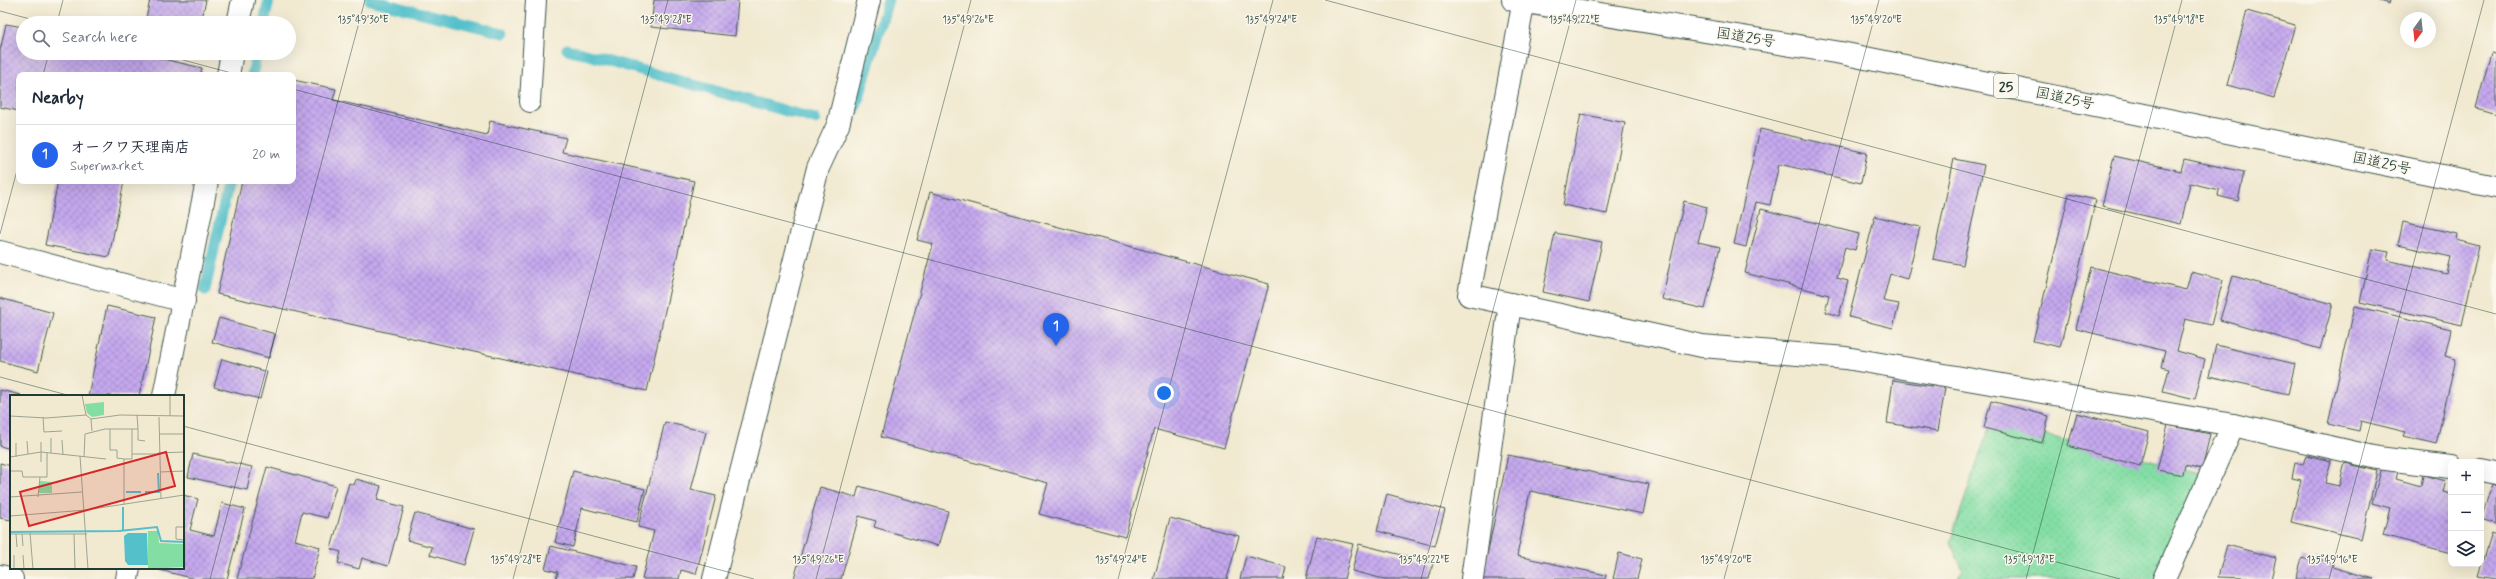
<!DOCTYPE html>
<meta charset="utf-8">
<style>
:root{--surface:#fff;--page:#f6f6f7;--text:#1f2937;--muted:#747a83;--line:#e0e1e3;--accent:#2563eb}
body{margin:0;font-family:Mynerve,"Klee One",sans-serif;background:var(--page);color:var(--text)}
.controls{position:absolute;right:12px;bottom:12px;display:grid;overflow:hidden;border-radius:8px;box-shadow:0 4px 16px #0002}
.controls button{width:36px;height:36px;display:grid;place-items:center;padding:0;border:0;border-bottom:1px solid var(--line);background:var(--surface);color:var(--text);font:20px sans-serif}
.compass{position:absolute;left:2400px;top:12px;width:36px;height:36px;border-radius:50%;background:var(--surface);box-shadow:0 4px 16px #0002;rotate:195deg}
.you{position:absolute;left:1164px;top:393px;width:14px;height:14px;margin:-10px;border:3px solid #fff;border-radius:50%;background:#1a73e8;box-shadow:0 0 0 6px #1a73e833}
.badge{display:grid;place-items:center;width:26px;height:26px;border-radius:50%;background:var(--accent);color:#fff;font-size:13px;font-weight:700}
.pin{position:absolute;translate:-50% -33px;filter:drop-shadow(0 1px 2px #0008)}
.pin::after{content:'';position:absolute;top:21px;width:14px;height:12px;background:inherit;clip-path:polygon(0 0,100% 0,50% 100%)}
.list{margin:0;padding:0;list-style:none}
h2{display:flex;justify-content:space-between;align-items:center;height:52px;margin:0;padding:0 16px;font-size:17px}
h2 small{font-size:13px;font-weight:400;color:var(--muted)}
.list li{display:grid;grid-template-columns:26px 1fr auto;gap:12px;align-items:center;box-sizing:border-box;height:60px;padding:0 16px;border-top:1px solid var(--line)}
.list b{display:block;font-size:15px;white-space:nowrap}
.list p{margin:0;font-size:13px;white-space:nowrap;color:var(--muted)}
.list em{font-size:13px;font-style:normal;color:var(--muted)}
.icon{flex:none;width:22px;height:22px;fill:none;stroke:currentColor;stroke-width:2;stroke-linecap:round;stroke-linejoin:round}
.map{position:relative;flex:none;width:2496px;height:579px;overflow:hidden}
.search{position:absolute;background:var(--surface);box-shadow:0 4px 16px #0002;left:16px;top:16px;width:280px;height:44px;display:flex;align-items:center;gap:10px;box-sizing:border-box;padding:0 14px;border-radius:22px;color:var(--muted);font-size:15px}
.panel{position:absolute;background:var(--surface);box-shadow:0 4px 16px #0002;left:16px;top:72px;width:280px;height:112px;border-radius:8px}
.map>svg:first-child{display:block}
</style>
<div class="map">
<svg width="2496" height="579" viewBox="0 0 2496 579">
<defs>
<pattern id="green-dots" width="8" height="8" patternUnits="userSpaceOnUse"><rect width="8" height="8" fill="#83dea4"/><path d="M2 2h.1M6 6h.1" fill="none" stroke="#71bf8e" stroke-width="1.8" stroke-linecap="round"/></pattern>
<pattern id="building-cross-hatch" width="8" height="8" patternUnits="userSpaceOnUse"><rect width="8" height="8" fill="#c6a9ef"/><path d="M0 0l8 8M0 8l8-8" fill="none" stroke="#a08bc2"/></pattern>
</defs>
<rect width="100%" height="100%" fill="#fbf7ec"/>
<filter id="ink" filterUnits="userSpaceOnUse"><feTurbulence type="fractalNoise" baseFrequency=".025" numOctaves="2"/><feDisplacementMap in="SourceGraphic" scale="8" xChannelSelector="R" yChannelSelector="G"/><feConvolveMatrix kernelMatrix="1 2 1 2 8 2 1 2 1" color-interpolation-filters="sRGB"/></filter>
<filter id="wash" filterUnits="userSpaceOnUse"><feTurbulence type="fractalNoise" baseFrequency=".012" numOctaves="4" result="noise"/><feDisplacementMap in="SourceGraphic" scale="16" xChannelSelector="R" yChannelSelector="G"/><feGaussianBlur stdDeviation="0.9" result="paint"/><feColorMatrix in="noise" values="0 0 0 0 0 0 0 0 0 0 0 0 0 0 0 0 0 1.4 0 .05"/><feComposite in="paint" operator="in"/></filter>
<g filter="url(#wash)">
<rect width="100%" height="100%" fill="#f1e9d0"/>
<path fill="url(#green-dots)" stroke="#518e6c" d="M1991 422 2204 474 2157 579H1957L1963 570 1950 542Z"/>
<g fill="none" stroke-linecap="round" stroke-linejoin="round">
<g stroke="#53c0ca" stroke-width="11">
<path d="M370 0 503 33"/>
<path d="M264 23 269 0"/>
<path d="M567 49 815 119"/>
<path d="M252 75 257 53"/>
<path d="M855 110 888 0"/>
<path d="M205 290 229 181"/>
</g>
</g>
<g id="blocks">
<g fill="url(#building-cross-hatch)">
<path d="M150 0H206L201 23H145Z"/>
<path d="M654 0H738L735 36 651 27Z"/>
<path d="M2376 0H2390L2389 4Z"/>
<path d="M2247 11 2295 25 2274 98 2227 85Z"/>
<path d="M6 24 23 27V53H137L202 68 200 75H19V111L0 107V51Z"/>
<path d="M2491 53 2496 54V114L2476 108Z"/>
<path d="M293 80 336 89 333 100 487 135 490 121 566 138 562 152 694 181 647 391 217 294 242 181H293Z"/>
<path d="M1581 114 1625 123 1607 214 1563 205Z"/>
<path d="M1760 129 1867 153 1861 183 1779 164 1770 205 1756 202 1746 247 1734 244Z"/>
<path d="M2114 156 2181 171 2184 159 2244 172 2238 201 2218 196 2219 190 2190 183 2181 224 2102 206Z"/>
<path d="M1954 159 1984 165 1963 265 1933 259Z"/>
<path d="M58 181H124L109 257 45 245Z"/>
<path d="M930 192 1269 284 1224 448 1154 429 1125 537 1039 514 1048 483 881 437 933 244 917 240Z"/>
<path d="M2069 194 2096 200 2060 347 2033 341Z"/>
<path d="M1684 201 1707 207 1698 242 1720 247 1705 309 1662 299Z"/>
<path d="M1761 209 1859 234 1855 250 1845 247 1837 278 1848 281 1839 316 1825 312 1829 295 1745 273Z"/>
<path d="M1875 216 1920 227 1907 279 1890 274 1883 301 1899 304 1893 328 1849 317Z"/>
<path d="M2403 222 2457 234 2456 239 2479 245 2462 325 2360 302 2372 249 2389 252 2387 260 2447 274 2451 257 2398 245Z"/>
<path d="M1555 233 1602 242 1589 302 1543 292Z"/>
<path d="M2091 267 2186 290 2191 272 2223 280 2211 325 2185 319 2177 351 2205 359 2195 399 2163 391 2169 369 2161 367 2165 351 2076 329Z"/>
<path d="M2233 276 2333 304 2320 349 2220 320Z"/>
<path d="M0 298 53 313 38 371 0 361Z"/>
<path d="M107 306 156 317 139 396H88Z"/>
<path d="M2355 306 2451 329 2445 356 2456 359 2436 444 2404 436 2406 432 2361 421 2359 431 2328 424Z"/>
<path d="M219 318 275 334 269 358 212 342Z"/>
<path d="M2216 345 2295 364 2288 394 2209 376Z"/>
<path d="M222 359 267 372 260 399 214 387Z"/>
<path d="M1893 380 1945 388 1938 431 1887 423Z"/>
<path d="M0 390 21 395 11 396V449L0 446Z"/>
<path d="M1991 401 2049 416 2042 443 1984 428Z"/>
<path d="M2077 413 2149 432 2140 466 2068 446Z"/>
<path d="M665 422 706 432 691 490 716 496 696 574 681 570 679 579H642L654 531 638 527Z"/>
<path d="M2168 425 2210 434 2202 469 2185 465 2183 475 2157 470Z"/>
<path d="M193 454 252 467 247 490 188 477Z"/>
<path d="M1508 455 1649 484 1643 514 1530 491 1517 556 1606 575 1605 579H1482Z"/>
<path d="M2306 455 2331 461 2325 483 2339 486 2345 463 2377 471 2361 539 2291 522 2301 480 2292 478 2295 463 2303 465Z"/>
<path d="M0 463 11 466V520L0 518Z"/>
<path d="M2383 464 2399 468 2396 479 2421 486 2423 475 2446 481 2443 492 2451 494V553L2383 535 2390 508 2372 503Z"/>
<path d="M267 467 336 486 327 518 302 512 295 540 320 547 312 579H237Z"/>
<path d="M573 471 645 489 637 522 582 508 573 547 555 542Z"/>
<path d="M356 479 381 486 377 500 404 507 388 566 362 558 359 569 338 563 341 552 331 549 349 483 354 485Z"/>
<path d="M2492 484 2496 486V524L2481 519Z"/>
<path d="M859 486 948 511 938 546 874 527 876 521 859 516 841 579H794L820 487 856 497Z"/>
<path d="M1387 494 1445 510 1435 546 1377 531Z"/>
<path d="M183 495 198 499 190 530 214 536 222 503 245 509 227 579H195L160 570V568H183Z"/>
<path d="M415 513 474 529 464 565 430 555 432 547 407 540Z"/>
<path d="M1170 518 1239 536 1227 579H1154Z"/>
<path d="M2491 533 2496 535V579L2478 576Z"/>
<path d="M1317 536 1353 544 1344 579H1306Z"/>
<path d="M1359 544 1433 563 1429 579H1384L1352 571Z"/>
<path d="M2227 545 2276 558 2271 579 2218 577Z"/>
<path d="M551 546 636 567 633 579H556L558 572 545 569Z"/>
<path d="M1619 553 1642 559 1637 579H1613Z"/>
<path d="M1246 556 1286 567 1283 579H1240Z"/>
<path d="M2302 558 2314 562 2315 558 2333 563 2332 567 2374 579H2296Z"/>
</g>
</g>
</g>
<g filter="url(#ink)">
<use href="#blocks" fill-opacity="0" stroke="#3e574b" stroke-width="1"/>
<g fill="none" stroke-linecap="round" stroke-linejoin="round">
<defs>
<path id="lane" d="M530 102 536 0"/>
<g id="street">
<path d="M1524 0 1469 295 1702 346 1846 358 2233 425 2378 458 2451 467"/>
<path d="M238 23 243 0"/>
<path d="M228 75 232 53"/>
<path d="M0 252 184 301"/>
<path d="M164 396 207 181"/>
<path d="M2481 470 2496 473"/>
<path d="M0 576 12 579"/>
<path d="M127 579 129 568"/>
<path d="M714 579 818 168 838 125 869 0"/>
<path d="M1472 579 1510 304"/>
<path d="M2164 579 2233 425"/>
</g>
<path id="highway" d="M1513 0 1841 53 2496 187"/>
</defs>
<use href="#lane" stroke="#3e574b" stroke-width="22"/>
<use href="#street" stroke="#3e574b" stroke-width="24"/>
<use href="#highway" stroke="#3e574b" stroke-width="24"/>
<use href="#lane" stroke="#fff" stroke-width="20"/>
<use href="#street" stroke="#fff" stroke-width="22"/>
<use href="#highway" stroke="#fff" stroke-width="22"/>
</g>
</g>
<path fill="none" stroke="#1f3d34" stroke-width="1" stroke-opacity="0.45" d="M1325 0 2496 314M0 11 45 23M57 23 63 0M157 53 239 75M43 75 49 53M293 89 2120 579M0 234 19 163M0 377 71 396M183 426 754 579M210 579 365 0M513 579 668 0M816 579 971 0M1118 579 1273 0M1421 579 1576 0M1724 579 1879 0M2026 579 2182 0M2329 579 2484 0"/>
<g text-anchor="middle" stroke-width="3" stroke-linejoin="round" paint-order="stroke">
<rect fill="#fbf7ec" stroke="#61756b" stroke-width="1" x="1994" y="74" width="24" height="24" rx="3"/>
<g font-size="14" font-weight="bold" fill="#1f3d34">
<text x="2006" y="91">25</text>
</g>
<g font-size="15" fill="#1f3d34" stroke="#fbf7ec">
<text transform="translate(1746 37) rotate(9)" y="5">国道25号</text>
<text transform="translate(2065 98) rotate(12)" y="5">国道25号</text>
<text transform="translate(2382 163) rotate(12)" y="5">国道25号</text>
</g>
</g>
<g transform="translate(10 395)">
<rect width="174" height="174" fill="#f1e9d0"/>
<path d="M94 7V20L82 22 77 18 75 9ZM30 86 42 87V98H28ZM138 136H148L149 148 174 149V172L138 174Z" fill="#83dea4"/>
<path d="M118 138H137L138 170H118L115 166 114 141Z" fill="#53c0ca"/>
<path fill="none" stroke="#53c0ca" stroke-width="2" d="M116 97H131M135 97H149L148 78M113 112V135M0 137 109 136 147 132 151 146 174 147"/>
<path fill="none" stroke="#9da492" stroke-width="1" d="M72 0 76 20 81 24 110 20 174 21M160 0V21M0 21 36 23 76 20M33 22 34 37 52 36M149 22 151 104M81 24 82 36M100 34V55H107V63L114 64H122V34M128 34V45L135 46M149 39H174M41 43V58M52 45 53 60M17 46 18 59M31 47V67M6 48V62M148 58 174 57M122 59H148M70 61 78 174M0 62 31 57 96 64M74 62 75 39 95 34H128L127 20M114 64V110M0 76H12L13 82H37V58M150 77 174 76M0 102 72 97M28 102 30 82M0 121 76 115 174 100M174 132H166V144L174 145M20 138 23 174M0 139H77M6 139 7 152M12 139 13 151M64 139 65 174M4 160V174M13 160 14 174"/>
<path fill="#d62828" fill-opacity="0.15" stroke="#d62828" stroke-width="2" d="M156 57 165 91 19 131 10 97Z"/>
<rect width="174" height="174" fill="none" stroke="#1f3d34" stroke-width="2"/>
</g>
<g font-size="10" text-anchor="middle" fill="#1f3d34" stroke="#fbf7ec" stroke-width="3" stroke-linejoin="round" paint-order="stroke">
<text x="363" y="23">135°49'30"E</text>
<text x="666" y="23">135°49'28"E</text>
<text x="968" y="23">135°49'26"E</text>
<text x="1271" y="23">135°49'24"E</text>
<text x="1574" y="23">135°49'22"E</text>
<text x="1876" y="23">135°49'20"E</text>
<text x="2179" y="23">135°49'18"E</text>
<text x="516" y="563">135°49'28"E</text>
<text x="818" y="563">135°49'26"E</text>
<text x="1121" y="563">135°49'24"E</text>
<text x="1424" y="563">135°49'22"E</text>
<text x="1726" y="563">135°49'20"E</text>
<text x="2029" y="563">135°49'18"E</text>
<text x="2332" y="563">135°49'16"E</text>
</g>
</svg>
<div class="controls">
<button>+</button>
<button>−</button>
<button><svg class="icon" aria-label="layers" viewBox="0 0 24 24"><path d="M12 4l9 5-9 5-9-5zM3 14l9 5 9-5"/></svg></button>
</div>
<svg class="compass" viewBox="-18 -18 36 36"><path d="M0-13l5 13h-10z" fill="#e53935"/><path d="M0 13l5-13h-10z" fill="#747a83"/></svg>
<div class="you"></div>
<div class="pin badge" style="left:1056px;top:346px">1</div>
<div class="search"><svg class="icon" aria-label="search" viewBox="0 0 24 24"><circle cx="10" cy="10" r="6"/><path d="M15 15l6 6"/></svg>Search here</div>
<section class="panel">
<h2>Nearby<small></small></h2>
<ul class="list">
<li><span class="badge">1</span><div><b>オークワ天理南店</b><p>Supermarket</p></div><em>20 m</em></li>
</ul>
</section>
</div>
